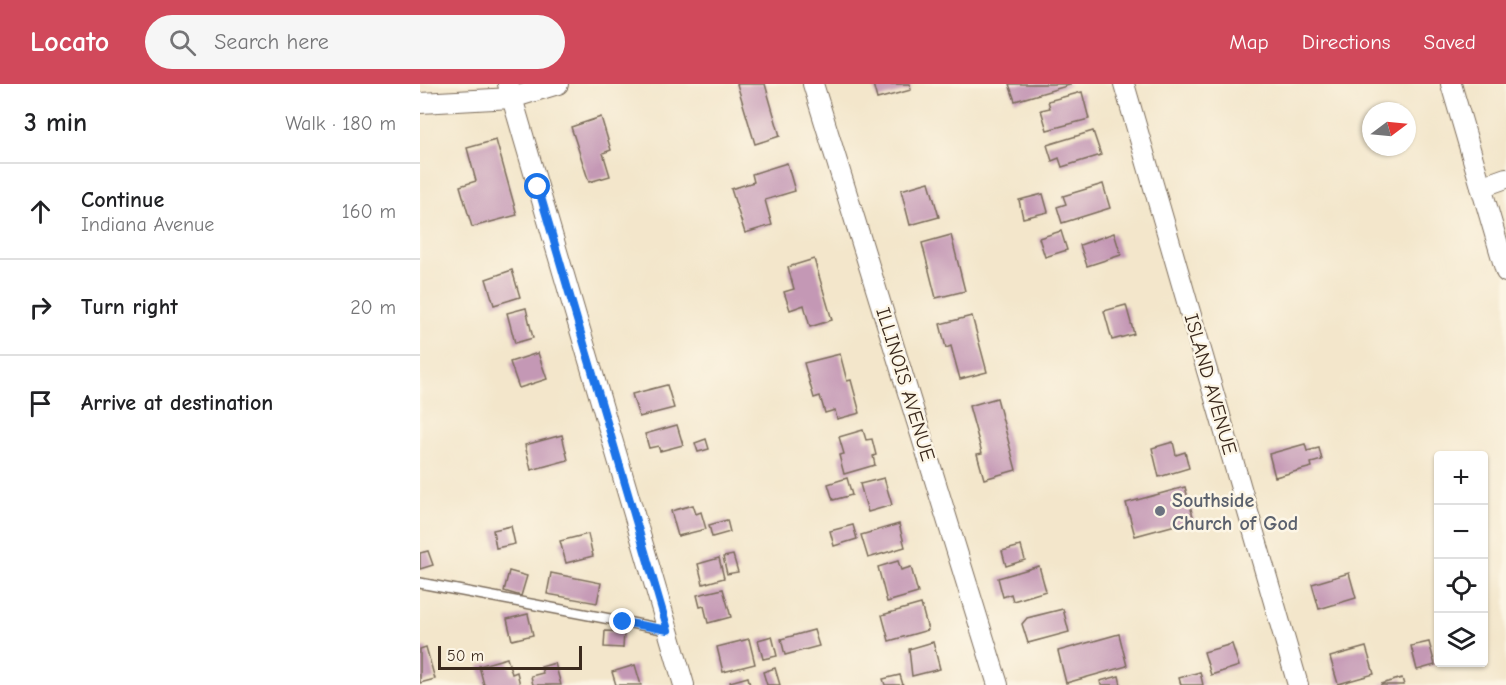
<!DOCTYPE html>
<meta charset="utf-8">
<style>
:root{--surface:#fff;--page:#f6f6f6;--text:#202124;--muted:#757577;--line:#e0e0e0;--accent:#d1495b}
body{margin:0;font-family:"Comic Neue",sans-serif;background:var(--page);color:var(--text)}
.controls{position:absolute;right:18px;bottom:18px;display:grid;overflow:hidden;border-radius:6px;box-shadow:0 2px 4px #0004}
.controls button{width:54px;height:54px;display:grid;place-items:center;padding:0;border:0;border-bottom:2px solid var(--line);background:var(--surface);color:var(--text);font:30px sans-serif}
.compass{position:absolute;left:942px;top:18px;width:54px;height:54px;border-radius:50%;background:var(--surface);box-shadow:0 2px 4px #0004;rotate:74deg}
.scale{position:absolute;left:18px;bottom:15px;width:144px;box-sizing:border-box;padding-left:6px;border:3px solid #3b2a1e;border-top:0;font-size:16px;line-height:21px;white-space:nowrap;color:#3b2a1e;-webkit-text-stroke:4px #fcf5e5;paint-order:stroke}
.stop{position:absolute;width:18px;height:18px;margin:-14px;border:4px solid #1a73e8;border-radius:50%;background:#fff}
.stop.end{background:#1a73e8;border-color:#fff;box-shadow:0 2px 6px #0008}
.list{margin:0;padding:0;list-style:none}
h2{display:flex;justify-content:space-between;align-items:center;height:78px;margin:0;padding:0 24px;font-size:26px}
h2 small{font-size:20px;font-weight:400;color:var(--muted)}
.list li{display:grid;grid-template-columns:39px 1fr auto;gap:18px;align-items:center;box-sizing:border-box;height:96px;padding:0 24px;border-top:2px solid var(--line)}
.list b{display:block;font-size:22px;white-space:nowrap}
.list p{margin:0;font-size:20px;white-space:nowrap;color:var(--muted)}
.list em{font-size:20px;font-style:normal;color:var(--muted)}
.icon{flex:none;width:33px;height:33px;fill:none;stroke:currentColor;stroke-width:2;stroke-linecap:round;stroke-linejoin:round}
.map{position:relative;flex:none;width:1086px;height:601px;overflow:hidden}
header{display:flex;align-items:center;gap:36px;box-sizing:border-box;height:84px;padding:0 30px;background:var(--accent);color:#fff}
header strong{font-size:28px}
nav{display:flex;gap:33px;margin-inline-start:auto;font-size:21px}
.search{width:420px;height:54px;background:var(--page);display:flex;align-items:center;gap:15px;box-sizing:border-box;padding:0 21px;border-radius:33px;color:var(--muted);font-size:22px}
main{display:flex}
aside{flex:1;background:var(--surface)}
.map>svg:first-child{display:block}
</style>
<header>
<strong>Locato</strong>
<div class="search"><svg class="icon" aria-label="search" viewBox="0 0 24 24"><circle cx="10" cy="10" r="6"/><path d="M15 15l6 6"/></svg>Search here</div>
<nav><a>Map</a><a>Directions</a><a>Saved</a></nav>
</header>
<main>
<aside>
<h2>3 min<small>Walk · 180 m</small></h2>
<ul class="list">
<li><svg class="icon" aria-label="ahead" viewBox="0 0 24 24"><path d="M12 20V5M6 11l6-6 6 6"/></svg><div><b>Continue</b><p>Indiana Avenue</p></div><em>160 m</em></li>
<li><svg class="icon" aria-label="right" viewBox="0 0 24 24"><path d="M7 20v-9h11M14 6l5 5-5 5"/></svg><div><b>Turn right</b></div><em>20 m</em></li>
<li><svg class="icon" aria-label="arrive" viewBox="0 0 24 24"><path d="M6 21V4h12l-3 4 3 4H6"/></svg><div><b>Arrive at destination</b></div></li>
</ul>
</aside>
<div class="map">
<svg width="1086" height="601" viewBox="0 0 1086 601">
<rect width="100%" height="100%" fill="#fcf5e5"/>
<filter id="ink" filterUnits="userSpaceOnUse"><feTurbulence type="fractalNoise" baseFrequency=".0167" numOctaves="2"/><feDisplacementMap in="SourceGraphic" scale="12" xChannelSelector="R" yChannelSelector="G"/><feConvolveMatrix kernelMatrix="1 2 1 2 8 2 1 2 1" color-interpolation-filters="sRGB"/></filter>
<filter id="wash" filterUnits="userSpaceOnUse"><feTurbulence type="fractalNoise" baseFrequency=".008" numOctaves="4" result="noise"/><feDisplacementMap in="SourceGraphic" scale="24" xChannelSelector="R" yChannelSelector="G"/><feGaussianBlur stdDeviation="1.35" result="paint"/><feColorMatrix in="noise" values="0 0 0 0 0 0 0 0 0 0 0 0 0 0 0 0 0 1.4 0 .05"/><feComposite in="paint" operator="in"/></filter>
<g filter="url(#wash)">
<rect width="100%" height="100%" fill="#f3e6cb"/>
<g id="blocks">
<g fill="#c498b5">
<path d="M317 0H345L360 52 335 60Z"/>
<path d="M453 0H490L491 6 457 15Z"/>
<path d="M589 0H650V1L595 17Z"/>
<path d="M662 8 669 35 627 46 621 26 630 24 628 17Z"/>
<path d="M181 33 191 66 183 69 190 92 169 98 151 43Z"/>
<path d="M673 47 681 71 642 83 639 74 632 77 627 61Z"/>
<path d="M76 56 97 131 52 143 40 102 56 97 47 64Z"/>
<path d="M367 79 375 107 345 116 352 141 325 149 311 105 334 98 332 90Z"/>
<path d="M509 98 519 133 490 141 481 106Z"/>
<path d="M683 100 690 124 642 139 637 123 646 120 643 112Z"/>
<path d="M623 110 628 128 603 134 599 116Z"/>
<path d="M641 147 647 166 625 173 619 154Z"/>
<path d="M694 149 701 171 667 182 660 161Z"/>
<path d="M531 151 545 207 516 214 502 159Z"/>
<path d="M394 175 412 236 390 243 384 221 370 226 364 208 374 205 368 183Z"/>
<path d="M92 186 100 213 74 221 66 195Z"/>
<path d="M706 221 714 250 692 256 684 227Z"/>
<path d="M106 224 113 254 95 259 87 229Z"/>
<path d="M552 232 567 288 540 295 531 262 526 264 520 240Z"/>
<path d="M118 269 127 295 99 304 90 278Z"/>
<path d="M420 270 427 297 431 296 440 329 417 335 415 326 405 329 400 312 394 314 384 279Z"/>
<path d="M247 301 254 324 219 333 212 310Z"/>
<path d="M577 314 596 386 564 395 557 370 562 369 549 322Z"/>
<path d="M257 341 263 361 240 367 238 362 229 364 225 350Z"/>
<path d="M443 346 446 356 452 355 456 371 453 372 455 381 424 390 419 371 424 370 419 353Z"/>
<path d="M142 351 148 376 111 386 105 361Z"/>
<path d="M286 355 289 365 278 368 275 359Z"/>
<path d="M753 358 756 371 765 368 769 384 739 393 732 364Z"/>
<path d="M885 360 887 367 899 364 902 376 891 379 892 383 855 393 849 370Z"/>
<path d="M427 394 432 411 413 416 408 400Z"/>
<path d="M464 394 472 421 448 428 440 400Z"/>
<path d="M765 403 774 436 715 452 706 419Z"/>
<path d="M273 421 276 430 281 428 286 445 258 452 251 427Z"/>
<path d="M307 436 310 448 292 453 289 441Z"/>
<path d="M479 440 485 463 448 474 441 451Z"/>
<path d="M433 441 437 455 414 462 410 447Z"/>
<path d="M91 442 95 460 76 464 73 446Z"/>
<path d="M168 450 173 472 146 479 140 457Z"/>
<path d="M601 462 605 476 586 482 582 467Z"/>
<path d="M8 467 13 481 0 485V469Z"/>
<path d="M313 471 318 488 307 490 303 473Z"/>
<path d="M299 474 304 494 283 500 278 480Z"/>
<path d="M478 477 481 486 491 483 498 509 467 518 458 483Z"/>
<path d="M619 482 626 507 593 517 591 510 583 513 578 494Z"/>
<path d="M89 487 107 492 101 512 84 507Z"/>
<path d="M131 489 181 499 177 519 127 510Z"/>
<path d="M929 489 936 514 899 525 892 500Z"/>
<path d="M303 505 311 533 288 539 284 522 280 523 277 511Z"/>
<path d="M501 520 508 546 469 557 462 531Z"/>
<path d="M643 525 649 548 608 559 602 540 607 534Z"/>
<path d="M108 530 113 551 92 556 87 535Z"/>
<path d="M394 546 399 562 365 571 361 555Z"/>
<path d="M185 547 204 548 203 564 184 563Z"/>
<path d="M699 550 707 582 646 599 638 567Z"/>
<path d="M352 552 357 572 343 575 338 556Z"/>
<path d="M329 555 335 580 303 588 297 563Z"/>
<path d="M513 558 520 585 492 592 489 565Z"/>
<path d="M1009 558 1015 581 997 586 991 562Z"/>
<path d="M812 560 819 582 791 591 784 568Z"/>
<path d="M6 563 15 595 0 599V565Z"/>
<path d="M946 563 954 590 918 600 910 573Z"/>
<path d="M87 574 92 590 97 588 100 601H64L59 582Z"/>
<path d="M135 579 141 601H113L111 592 123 589 121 583Z"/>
<path d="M215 581 221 601H196L192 588Z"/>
<path d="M355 584 360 601H347L343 588Z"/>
<path d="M780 588 783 601H761L759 594Z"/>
<path d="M480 591 483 601H465L463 595Z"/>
<path d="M699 592 701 601H681L680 597Z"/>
<path d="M328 593 330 601H311L310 598Z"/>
<path d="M982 594 984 601H961V600Z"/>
</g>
</g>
</g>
<g filter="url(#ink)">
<use href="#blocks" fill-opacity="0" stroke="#7b6c5b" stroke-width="1.5"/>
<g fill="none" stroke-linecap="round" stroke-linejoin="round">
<defs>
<path id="service" d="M0 499 248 546"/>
<g id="minor">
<path d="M88 0 264 601"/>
<path d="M393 0 578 601"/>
<path d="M704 0 878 601"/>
<path d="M1031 0 1086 188"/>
<path d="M0 19 92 14 138 0"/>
<path d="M1061 103 1086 94"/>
</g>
</defs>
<use href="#service" stroke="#7b6c5b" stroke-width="12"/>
<use href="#minor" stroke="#7b6c5b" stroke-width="22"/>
<use href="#service" stroke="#fff" stroke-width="9"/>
<use href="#minor" stroke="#fff" stroke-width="20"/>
</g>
</g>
<g fill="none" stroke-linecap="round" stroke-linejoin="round" filter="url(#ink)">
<path stroke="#1a73e8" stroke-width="8" d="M118 103 248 546 203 538"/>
</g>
<circle fill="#6b7280" stroke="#fcf5e5" stroke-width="2" cx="740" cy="427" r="6"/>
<g text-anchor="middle" stroke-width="5" stroke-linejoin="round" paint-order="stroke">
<g font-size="20" fill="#3b2a1e" stroke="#fcf5e5">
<text transform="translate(486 300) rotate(73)" y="7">ILLINOIS AVENUE</text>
<text transform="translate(791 300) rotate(74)" y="7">ISLAND AVENUE</text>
</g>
<g font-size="20" font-weight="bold" fill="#5b616d" stroke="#fcf5e5" text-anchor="start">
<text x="752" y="423">Southside<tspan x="752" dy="23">Church of God</tspan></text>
</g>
</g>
</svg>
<div class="controls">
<button>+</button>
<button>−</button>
<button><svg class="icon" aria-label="locate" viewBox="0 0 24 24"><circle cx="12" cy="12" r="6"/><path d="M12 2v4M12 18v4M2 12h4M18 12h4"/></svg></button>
<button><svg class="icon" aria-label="layers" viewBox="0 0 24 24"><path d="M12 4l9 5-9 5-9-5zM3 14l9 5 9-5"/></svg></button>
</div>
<svg class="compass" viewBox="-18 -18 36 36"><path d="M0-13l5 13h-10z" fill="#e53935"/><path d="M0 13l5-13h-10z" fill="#757577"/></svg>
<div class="scale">50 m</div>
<div class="stop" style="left:118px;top:103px"></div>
<div class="stop end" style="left:203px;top:538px"></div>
</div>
</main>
